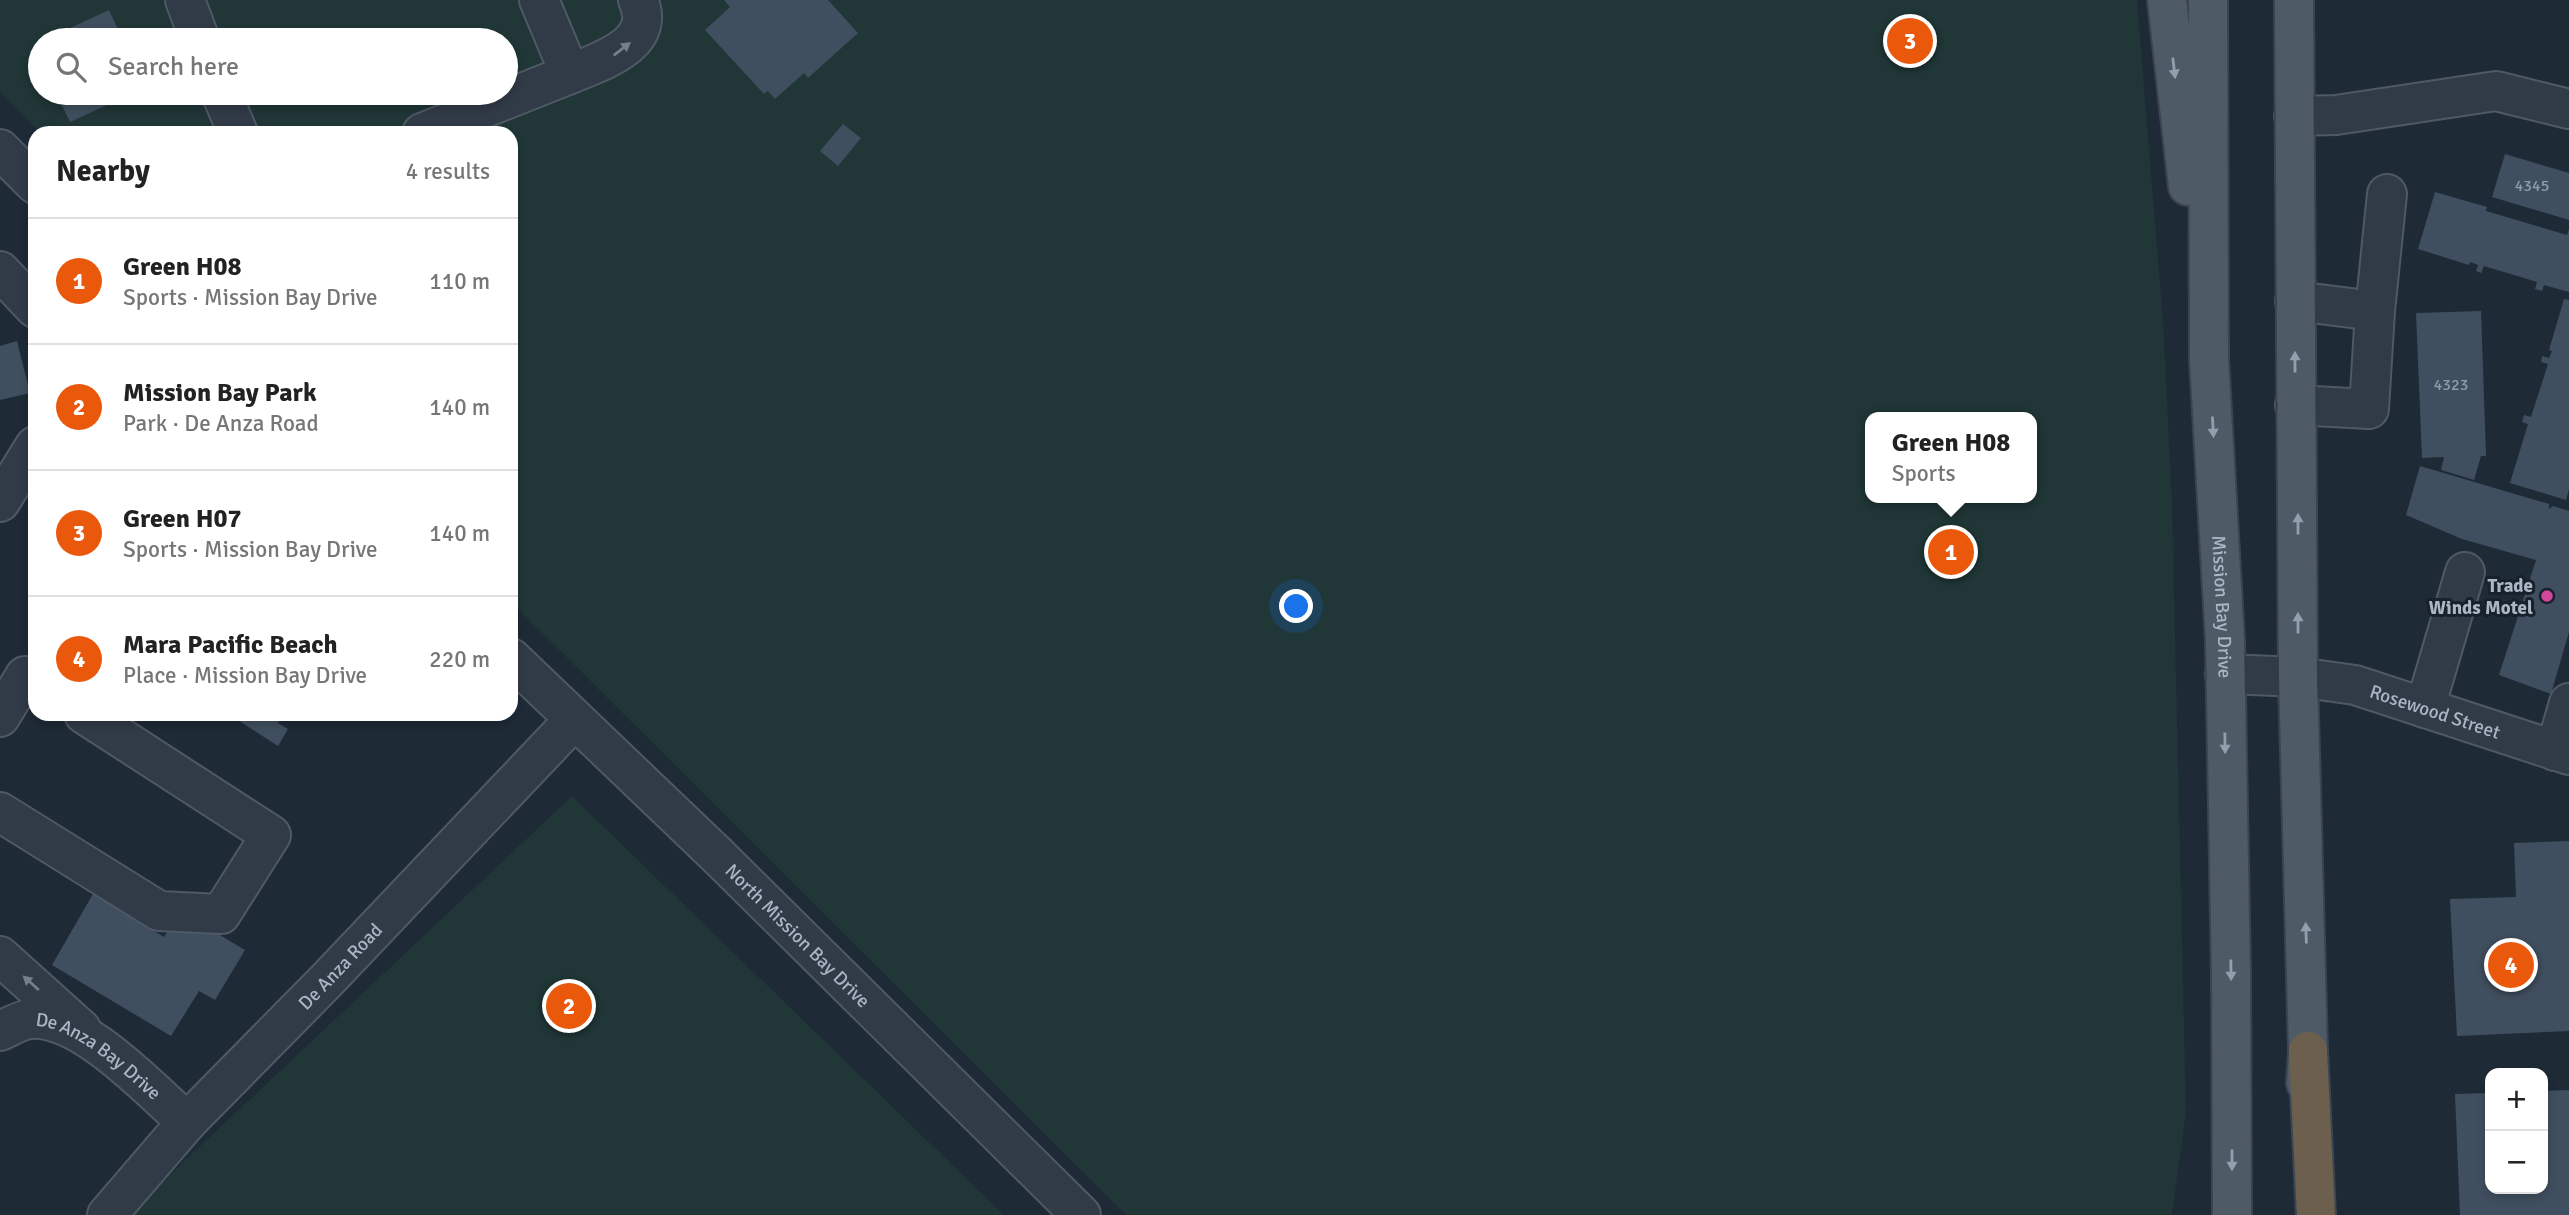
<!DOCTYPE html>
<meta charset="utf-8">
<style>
:root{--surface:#fff;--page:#f6f6f6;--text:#222;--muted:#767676;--line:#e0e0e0;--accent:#ea580c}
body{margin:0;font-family:Signika,sans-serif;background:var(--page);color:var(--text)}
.controls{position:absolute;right:21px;bottom:21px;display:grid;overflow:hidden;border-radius:14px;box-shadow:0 4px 10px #0003}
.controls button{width:63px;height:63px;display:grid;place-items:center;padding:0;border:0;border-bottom:2px solid var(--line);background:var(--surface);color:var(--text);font:35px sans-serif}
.you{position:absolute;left:1297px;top:607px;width:24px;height:24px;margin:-18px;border:5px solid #fff;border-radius:50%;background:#1a73e8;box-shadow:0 0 0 10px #1a73e833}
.badge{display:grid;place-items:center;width:46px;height:46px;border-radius:50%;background:var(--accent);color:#fff;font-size:23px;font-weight:700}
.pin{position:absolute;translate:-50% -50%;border:4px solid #fff;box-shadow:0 2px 7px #0006}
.popup{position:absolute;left:1865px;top:412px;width:172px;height:91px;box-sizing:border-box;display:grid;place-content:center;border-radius:14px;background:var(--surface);filter:drop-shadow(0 2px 5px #0005);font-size:23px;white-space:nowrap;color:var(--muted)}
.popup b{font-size:26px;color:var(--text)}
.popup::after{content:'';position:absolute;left:50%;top:100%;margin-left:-14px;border:14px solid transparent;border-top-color:var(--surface)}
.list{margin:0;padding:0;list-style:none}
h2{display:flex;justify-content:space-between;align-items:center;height:91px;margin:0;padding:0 28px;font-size:30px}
h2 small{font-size:23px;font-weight:400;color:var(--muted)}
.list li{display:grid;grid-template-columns:46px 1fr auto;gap:21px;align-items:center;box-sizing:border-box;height:126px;padding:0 28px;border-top:2px solid var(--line)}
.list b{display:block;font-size:26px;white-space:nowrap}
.list p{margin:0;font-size:23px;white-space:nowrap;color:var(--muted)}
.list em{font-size:23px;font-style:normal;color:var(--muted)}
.icon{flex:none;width:38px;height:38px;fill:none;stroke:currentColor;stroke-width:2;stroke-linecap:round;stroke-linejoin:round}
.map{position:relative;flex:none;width:2569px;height:1215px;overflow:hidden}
.search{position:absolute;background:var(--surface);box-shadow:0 4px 10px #0003;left:28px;top:28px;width:490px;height:77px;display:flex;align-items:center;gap:18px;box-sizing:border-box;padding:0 24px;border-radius:38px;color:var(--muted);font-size:26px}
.panel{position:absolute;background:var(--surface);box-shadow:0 4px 10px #0003;left:28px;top:126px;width:490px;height:595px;border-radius:21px}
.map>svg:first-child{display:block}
</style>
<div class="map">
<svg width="2569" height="1215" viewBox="0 0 2569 1215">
<rect width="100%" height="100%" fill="#1e2a36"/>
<g fill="#203637" fill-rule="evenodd">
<path d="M0 0H2137L2163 321 2172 502 2186 1112 2172 1215H1126L511 602V133H41L0 92ZM40 40H506V93H40ZM1870 417H2032V498H1870Z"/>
<path d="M572 796 1004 1215H127Z"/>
</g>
<g fill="#404f5f">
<path d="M724 0H828L858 33 808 78 804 73 775 99 768 91 764 94 705 30 730 7Z"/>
<path d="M109 10 123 40H44Z"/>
<path d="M56 93H133L70 122Z"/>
<path d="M843 124 861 138 838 166 820 151Z"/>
<path d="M2505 154 2569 173V220L2492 197Z"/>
<path d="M2435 192 2487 207 2486 211 2567 235 2569 229V292L2544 285 2542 291 2535 289 2537 282 2484 266 2481 273 2476 271 2478 265 2470 262 2469 265 2418 249Z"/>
<path d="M2564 299 2569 300V489L2566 500 2510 483 2528 424 2522 422 2524 415 2531 417 2548 364 2541 362 2542 356 2549 358 2552 351 2549 350Z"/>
<path d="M2481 311 2486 456H2481L2474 480 2441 470 2444 457 2422 458 2416 313Z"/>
<path d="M17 341 30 393 0 400V346Z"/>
<path d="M2420 466 2549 504V509L2553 506 2569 511V632L2551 694 2499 675 2536 560 2462 539 2406 515Z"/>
<path d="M240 714H284L278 723 288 729 278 746 236 719Z"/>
<path d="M2569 841V1031L2457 1036 2450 899 2516 897 2514 843Z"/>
<path d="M93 894 164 937 174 922 208 928 245 950 215 1000 199 991 171 1036 52 965Z"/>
<path d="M2569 1090V1215H2460L2455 1094 2490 1093V1189H2543V1091Z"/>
</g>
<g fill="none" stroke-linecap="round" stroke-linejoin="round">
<defs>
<g id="minor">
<path d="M185 0 200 40"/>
<path d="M570 74C601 61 658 44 638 0"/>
<path d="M221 93 238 133"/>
<path d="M2294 116 2336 115 2496 91 2569 109"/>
<path d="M422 133 570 74 539 0"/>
<path d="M0 149 35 184"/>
<path d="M0 271 35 308"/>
<path d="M2295 301 2375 311 2387 194"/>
<path d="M2295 405 2369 409 2375 311"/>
<path d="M0 502 35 446"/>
<path id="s1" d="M511 658 717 855 1081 1215"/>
<path id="s2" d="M2225 674 2298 677 2355 685 2569 755"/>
<path d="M2425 708 2465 572"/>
<path d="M0 717 25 676 35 683"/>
<path d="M2555 751 2569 703"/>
<path d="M0 812 159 911 221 914 271 835 84 714"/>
<path d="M0 956 81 1029"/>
<path id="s3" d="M0 1031C9 1027 21 1020 30 1019 82 1015 149 1089 187 1122"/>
<path id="s4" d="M107 1215 187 1122 327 980 574 720"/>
</g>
<g id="major">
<path d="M2167 0 2188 186"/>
<path id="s5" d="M2208 0 2209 359 2225 641 2231 975 2232 1215"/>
<path d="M2294 0 2298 677 2308 1051 2306 1083"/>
</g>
<path id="highway" d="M2308 1051 2316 1215"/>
</defs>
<use href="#minor" stroke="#4f5965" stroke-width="42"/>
<use href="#major" stroke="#3b4450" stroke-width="42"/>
<use href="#highway" stroke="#3c4651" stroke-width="42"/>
<use href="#minor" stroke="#313b47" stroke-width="38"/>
<use href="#major" stroke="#4f5a67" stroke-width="38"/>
<use href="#highway" stroke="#6d5f4e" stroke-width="38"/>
</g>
<defs><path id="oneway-solid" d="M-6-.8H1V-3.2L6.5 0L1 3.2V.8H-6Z" transform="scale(1.75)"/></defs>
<g fill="#747f8c">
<use href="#oneway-solid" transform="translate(622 49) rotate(-38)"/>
<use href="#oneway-solid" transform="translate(31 983) rotate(-138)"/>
</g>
<g fill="#949fad">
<use href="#oneway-solid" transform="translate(2174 68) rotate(83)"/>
<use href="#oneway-solid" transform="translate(2295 362) rotate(-90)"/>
<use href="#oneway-solid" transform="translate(2213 427) rotate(87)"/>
<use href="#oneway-solid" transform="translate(2298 524) rotate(-90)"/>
<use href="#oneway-solid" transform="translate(2298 623) rotate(-90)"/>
<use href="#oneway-solid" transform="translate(2225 743) rotate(89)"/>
<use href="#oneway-solid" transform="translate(2306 933) rotate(-92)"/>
<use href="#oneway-solid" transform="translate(2231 970) rotate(89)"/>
<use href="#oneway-solid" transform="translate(2232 1160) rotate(90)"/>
</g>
<circle fill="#d1479c" stroke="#17202b" stroke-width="2.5" cx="2547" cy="596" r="7"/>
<g text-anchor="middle" stroke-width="6" stroke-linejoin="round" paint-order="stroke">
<g font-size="16" fill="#909cab">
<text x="2532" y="191">4345</text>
<text x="2451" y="390">4323</text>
</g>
<g font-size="19" font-weight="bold" fill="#abb6c4" stroke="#17202b" text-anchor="end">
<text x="2533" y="592">Trade<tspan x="2533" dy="22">Winds Motel</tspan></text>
</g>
<g font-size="19" fill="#abb6c4" stroke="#17202b">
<text dy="7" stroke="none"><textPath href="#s5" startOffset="607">Mission Bay Drive</textPath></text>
<text dy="7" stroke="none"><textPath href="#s2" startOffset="215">Rosewood Street</textPath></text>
<text dy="7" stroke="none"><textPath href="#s1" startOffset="399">North Mission Bay Drive</textPath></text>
<text dy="7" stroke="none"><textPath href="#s4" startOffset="341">De Anza Road</textPath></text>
<text dy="7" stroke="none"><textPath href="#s3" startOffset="112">De Anza Bay Drive</textPath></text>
</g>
</g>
</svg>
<div class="controls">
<button>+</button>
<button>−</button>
</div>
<div class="you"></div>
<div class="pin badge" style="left:1951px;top:552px">1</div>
<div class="popup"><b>Green H08</b>Sports</div>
<div class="pin badge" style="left:569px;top:1006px">2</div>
<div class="pin badge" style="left:1910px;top:41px">3</div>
<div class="pin badge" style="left:2511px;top:965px">4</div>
<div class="search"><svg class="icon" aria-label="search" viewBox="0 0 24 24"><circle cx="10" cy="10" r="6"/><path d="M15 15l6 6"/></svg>Search here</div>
<section class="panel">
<h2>Nearby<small>4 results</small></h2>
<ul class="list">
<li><span class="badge">1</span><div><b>Green H08</b><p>Sports · Mission Bay Drive</p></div><em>110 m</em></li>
<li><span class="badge">2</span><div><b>Mission Bay Park</b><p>Park · De Anza Road</p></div><em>140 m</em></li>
<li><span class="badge">3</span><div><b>Green H07</b><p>Sports · Mission Bay Drive</p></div><em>140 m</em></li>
<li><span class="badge">4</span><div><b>Mara Pacific Beach</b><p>Place · Mission Bay Drive</p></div><em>220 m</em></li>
</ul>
</section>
</div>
